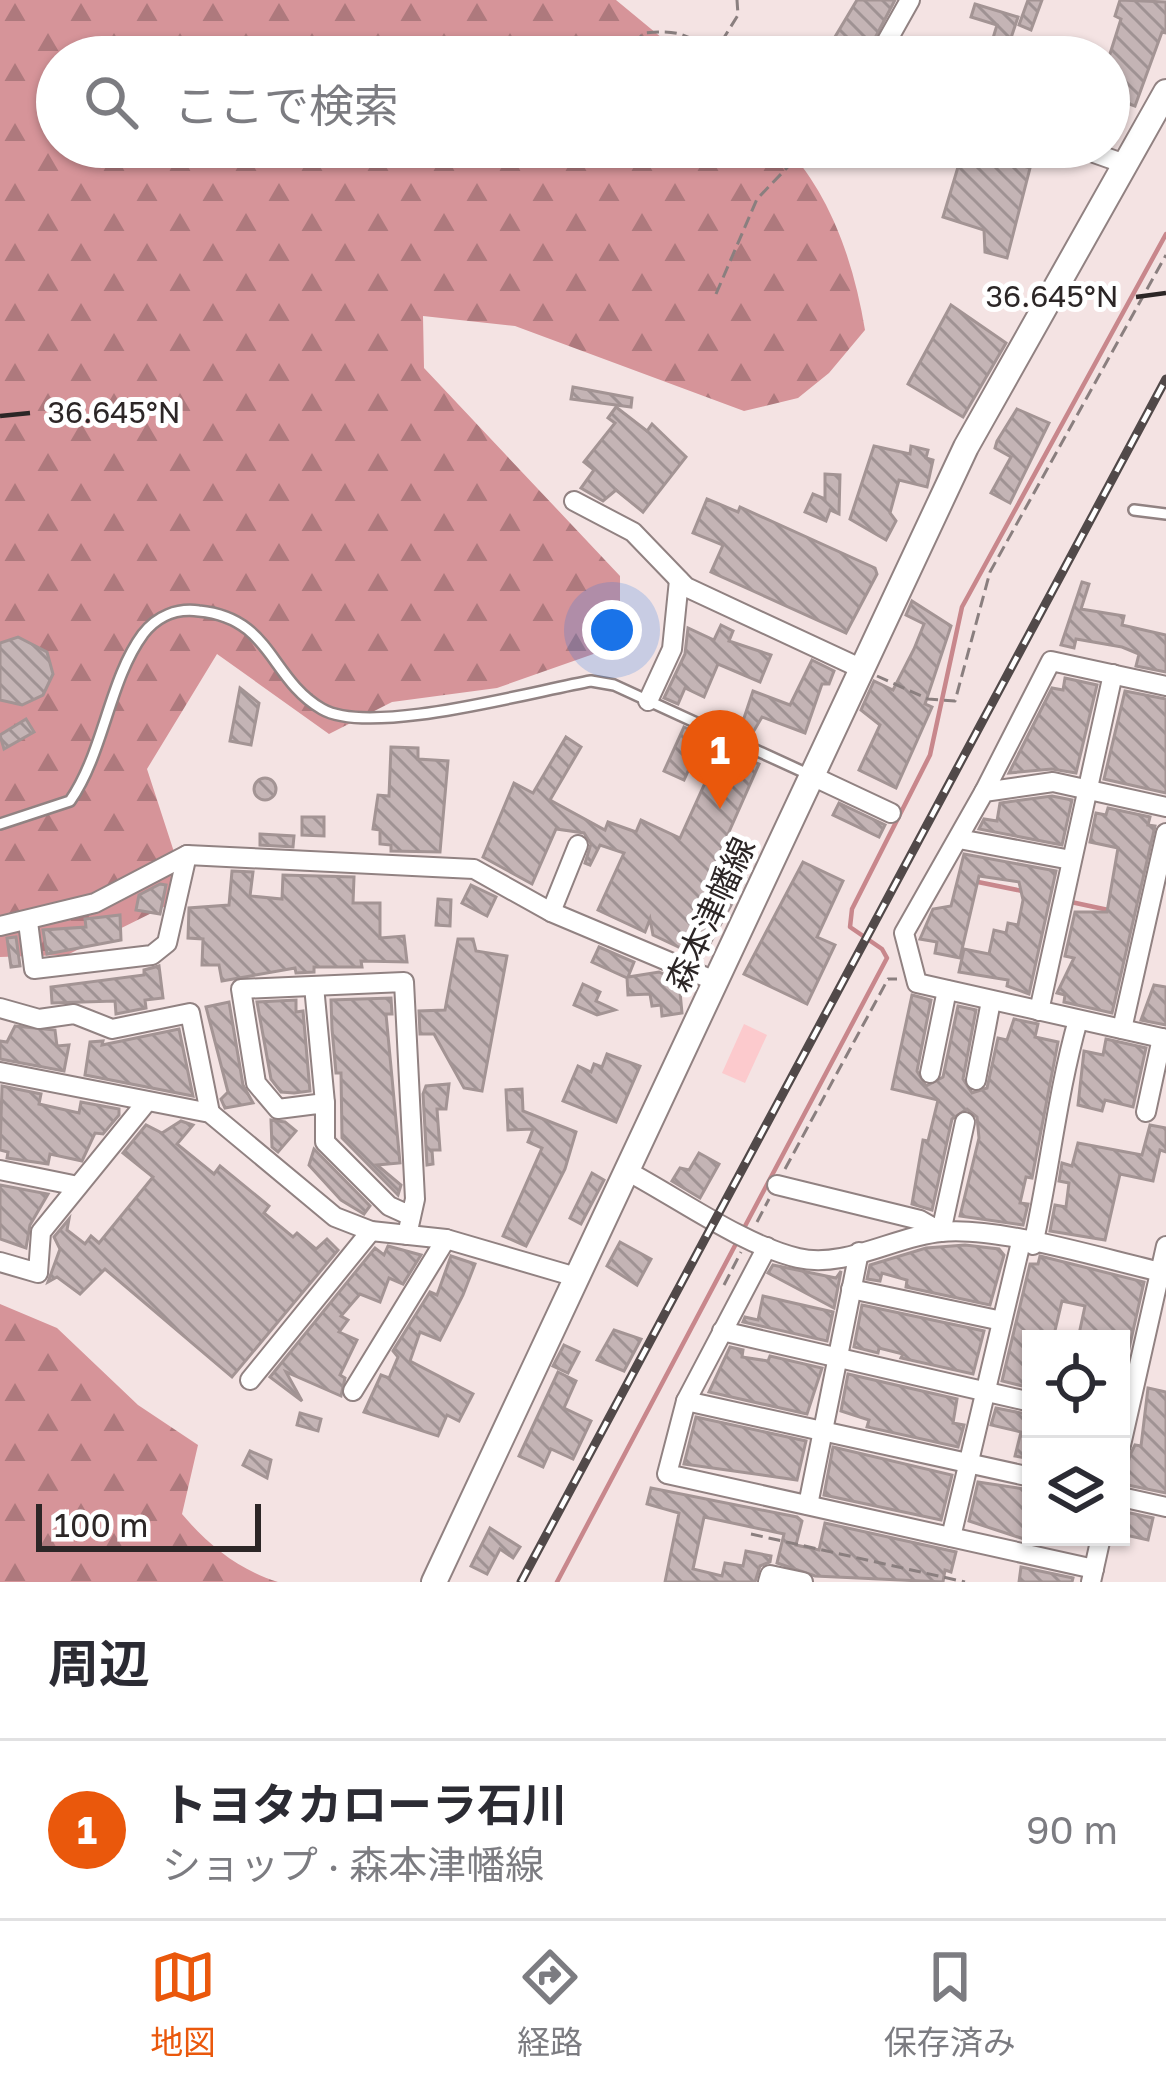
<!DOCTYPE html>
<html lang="ja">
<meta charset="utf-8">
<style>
:root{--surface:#fff;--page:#f7f7f7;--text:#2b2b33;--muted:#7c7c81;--line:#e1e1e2;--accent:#ea580c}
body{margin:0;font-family:"Golos Text","Noto Sans JP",sans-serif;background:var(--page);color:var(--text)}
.controls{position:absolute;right:36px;bottom:36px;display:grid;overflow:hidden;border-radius:0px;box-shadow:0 3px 9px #0004}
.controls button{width:108px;height:108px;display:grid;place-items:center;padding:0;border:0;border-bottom:3px solid var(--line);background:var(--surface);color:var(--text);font:60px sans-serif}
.scale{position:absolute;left:36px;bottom:30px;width:225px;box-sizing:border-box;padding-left:12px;border:6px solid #2c2626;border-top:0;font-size:33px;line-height:42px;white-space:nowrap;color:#2c2626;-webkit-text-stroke:9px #fff;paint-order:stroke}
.you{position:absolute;left:612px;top:630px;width:42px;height:42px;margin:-30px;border:9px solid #fff;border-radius:50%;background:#1a73e8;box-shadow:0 0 0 18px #1a73e833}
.badge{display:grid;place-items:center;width:78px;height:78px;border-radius:50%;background:var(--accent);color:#fff;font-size:39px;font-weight:700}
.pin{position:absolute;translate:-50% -99px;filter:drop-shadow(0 3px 6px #0008)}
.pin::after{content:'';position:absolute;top:63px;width:42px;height:36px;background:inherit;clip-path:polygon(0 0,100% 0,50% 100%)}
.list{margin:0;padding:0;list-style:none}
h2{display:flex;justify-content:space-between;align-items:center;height:156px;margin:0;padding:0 48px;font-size:51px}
h2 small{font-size:39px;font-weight:400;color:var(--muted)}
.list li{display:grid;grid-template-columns:78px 1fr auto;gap:36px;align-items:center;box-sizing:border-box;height:180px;padding:0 48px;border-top:3px solid var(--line)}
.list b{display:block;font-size:45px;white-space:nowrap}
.list p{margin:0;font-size:39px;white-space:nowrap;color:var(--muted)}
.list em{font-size:39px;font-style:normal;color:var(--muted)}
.icon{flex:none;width:66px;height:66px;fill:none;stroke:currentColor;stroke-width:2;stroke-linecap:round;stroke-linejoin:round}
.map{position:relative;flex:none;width:1166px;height:1582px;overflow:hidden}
.search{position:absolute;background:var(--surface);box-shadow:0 3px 9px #0004;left:36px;right:36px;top:36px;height:132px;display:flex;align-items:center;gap:30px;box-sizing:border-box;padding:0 42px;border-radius:66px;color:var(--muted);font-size:45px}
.sheet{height:336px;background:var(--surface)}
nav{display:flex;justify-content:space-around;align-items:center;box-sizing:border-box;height:168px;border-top:3px solid var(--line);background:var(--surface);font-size:33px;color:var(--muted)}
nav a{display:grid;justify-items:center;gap:6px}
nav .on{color:var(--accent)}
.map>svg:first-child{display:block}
</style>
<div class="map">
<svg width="1166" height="1582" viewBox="0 0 1166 1582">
<defs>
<pattern id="forest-firs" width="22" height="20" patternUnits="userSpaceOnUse" patternTransform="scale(3)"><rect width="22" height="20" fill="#d69499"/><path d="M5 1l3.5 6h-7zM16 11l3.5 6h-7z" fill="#ae797d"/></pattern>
<pattern id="building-back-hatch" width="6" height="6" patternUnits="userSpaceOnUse" patternTransform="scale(3)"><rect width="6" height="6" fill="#c4b4b5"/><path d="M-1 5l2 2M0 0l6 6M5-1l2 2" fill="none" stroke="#9f9293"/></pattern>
</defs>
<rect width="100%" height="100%" fill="#f4e3e3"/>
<g fill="url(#forest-firs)">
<path d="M0 0H616L685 57H57V147H786C832 197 854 264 865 330L829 373 798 398 744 411 515 326 423 316 424 368 620 576V621L602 651 497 688 392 702 329 734 217 654 147 769 188 895 67 955 0 957Z"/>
<path d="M0 1304 57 1328 138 1405 198 1445 182 1514C208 1545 239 1570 278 1582H0Z"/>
</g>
<path fill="#fccacd" d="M744 1024 767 1035 745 1083 722 1073Z"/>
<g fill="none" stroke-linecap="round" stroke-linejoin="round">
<g stroke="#c8878c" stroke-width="4.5">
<path d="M973 881 1027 892"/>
<path d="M1071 902 1113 911"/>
<path d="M744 1228 887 958 882 949 850 927 852 909 930 755 962 607 1166 234"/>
<path d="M557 1582 739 1238"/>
</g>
</g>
<g fill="url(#building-back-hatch)" stroke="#a39494" stroke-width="3">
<path d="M857 0H895L865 57H823Z"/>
<path d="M1028 0H1042L1031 30 1019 25Z"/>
<path d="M1120 0 1166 2V33L1162 32 1135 106 1109 97V57L1121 19 1115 16Z"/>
<path d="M975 4 1018 17 1006 53 990 48 997 25 971 17Z"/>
<path d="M964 147H997L994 157 1030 168 1007 258 985 252 984 230 943 217Z"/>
<path d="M951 305 1006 343 963 417 908 384Z"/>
<path d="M573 387 632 398 631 407 571 399Z"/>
<path d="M616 407 647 431 652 424 686 457 643 512 616 490 603 501 581 488 594 470 584 462 615 423 608 418Z"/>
<path d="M1017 409 1049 423 1010 503 991 493 1011 457 995 448 997 441Z"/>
<path d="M874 446 910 454 911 446 928 450 926 458 933 460 927 487 899 480 890 513 896 521 886 540 850 519Z"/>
<path d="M825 474 840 475 839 514 830 510 826 521 805 512 813 494 825 499Z"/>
<path d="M707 499 738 512 740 507 875 568 877 574 846 633 711 572 723 545 693 533Z"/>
<path d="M1082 582 1089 584 1081 609 1124 616 1122 625 1166 635V672L1136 666 1139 654 1122 647 1076 639 1074 648 1061 645Z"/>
<path d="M912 601 951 626 925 704 932 707 896 788 859 770 880 725 861 710 874 681 893 690 914 649 924 624 906 615Z"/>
<path d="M721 625 733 631 729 641 771 655 760 682 718 664 704 697 685 688 678 704 664 698 685 654 688 628 714 640Z"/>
<path d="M18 637 47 652 53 674 43 695 22 705 0 700V643Z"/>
<path d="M812 660 834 671 829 684H822L805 733 762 717 752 734 740 730 753 691 790 705Z"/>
<path d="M1065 678 1097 685 1076 773 1052 769 1009 773 1052 688 1063 690Z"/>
<path d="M240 688 259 703 251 745 230 741Z"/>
<path d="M1125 691 1166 699V793L1104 779Z"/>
<path d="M26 719 34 732 4 749 0 735Z"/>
<path d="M684 727 704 736 684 780 664 771Z"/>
<path d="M566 737 581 747 550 800 605 830 608 822 636 832 641 820 680 838 705 783 712 786 718 772 725 775 735 754 759 764 717 859 719 866 746 878 702 958 653 935 650 919 645 932 598 910 624 853 600 845 590 865 585 863 591 844 584 833 556 829 532 884 483 857 514 783 533 793Z"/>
<path d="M391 747 418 748V759L448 761 440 852 391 851V845L380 844V830L373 829 378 795 389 796Z"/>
<circle cx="265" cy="789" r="11"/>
<path d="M1052 796 1072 800 1062 845 979 829 984 819 997 821 1000 803Z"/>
<path d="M839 803 885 825 879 837 833 815Z"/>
<path d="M1108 808 1150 817 1148 825 1155 826 1112 1013 1064 1002 1065 995 1057 993 1074 958 1065 956 1075 912H1107L1118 848 1090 842 1096 813 1106 815Z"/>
<path d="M302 817H324V836L302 835Z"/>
<path d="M260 834 294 836 293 847 260 845Z"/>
<path d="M964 854 1056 871 1029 994 1007 986 1008 980 959 972 964 949 989 954 994 930 1006 933 1008 923 1018 925 1023 900 1019 882 979 876 960 958 935 953 937 942 920 939 933 909 951 906Z"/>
<path d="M803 862 843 881 817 937 835 945 807 1004 744 974Z"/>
<path d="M232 871 253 872 250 896 282 899 283 875 354 877 353 903H380V938L404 936 407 962 361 961 362 967H314V972L296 973 295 968 222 981 219 965H202L203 939 188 938 189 908 229 905Z"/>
<path d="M160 884 166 885 160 914 136 910 139 895Z"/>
<path d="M471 885 496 897 487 916 462 903Z"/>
<path d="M438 899 451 900 450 926 436 925Z"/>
<path d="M120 915 121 940 47 954 43 930 86 927 85 919Z"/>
<path d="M16 937 20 966 11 967 7 938Z"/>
<path d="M458 939H473L476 951 507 956 482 1091 464 1088 434 1034H420L419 1011 445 1010Z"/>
<path d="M599 947 634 962 628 977 659 972 679 981 682 1013 662 1016 661 1005 652 1006 650 994 628 995 627 978 592 962Z"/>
<path d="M159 966 163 998 145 1000 146 1008 116 1014 115 1001 52 1003 51 987 144 975V970Z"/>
<path d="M583 984 600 992 596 1001 615 1010 597 1015 574 1005Z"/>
<path d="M1154 985 1166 987V1025L1141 1020Z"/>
<path d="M912 995 931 1000 917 1071 926 1086 943 1077 958 1006 976 1010 963 1079 972 1093 987 1088 998 1038 1007 1040 1014 1019 1038 1024 1035 1037 1058 1042 1032 1178 1026 1177 1020 1203 1028 1204 1023 1225 960 1216 979 1138 977 1117 967 1109 952 1119 932 1210 912 1204 923 1140 928 1141 938 1100 892 1089Z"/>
<path d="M391 998 392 1014H386L400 1163 377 1165 401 1185 398 1195 342 1138 341 1073H336L332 1029 331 1000Z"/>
<path d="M296 1000V1012L303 1011 310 1091 294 1093 281 1092 271 1079 257 1002Z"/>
<path d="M229 1002 243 1085 253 1103 225 1108 221 1099 228 1092 206 1007Z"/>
<path d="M15 1026 55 1030 57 1046 69 1045 64 1071 0 1059V1041L7 1042Z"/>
<path d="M179 1029 193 1096 85 1075 90 1042 103 1041 102 1045Z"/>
<path d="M1106 1039 1146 1048 1133 1107 1105 1100 1102 1111 1078 1105 1084 1051 1103 1055Z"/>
<path d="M607 1054 640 1066 616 1122 563 1101 578 1066 591 1072 594 1064 602 1067Z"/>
<path d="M449 1084 446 1109H437L440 1150H432L433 1164 427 1165 423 1094 426 1086Z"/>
<path d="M2 1086 41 1094 39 1104 79 1113 81 1102 119 1109V1115L103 1134 95 1133 82 1161 50 1154 48 1164 7 1158 8 1152 0 1150Z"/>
<path d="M522 1089 523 1111 576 1132 565 1169 526 1246 503 1236 542 1148 528 1142 533 1129 508 1130 506 1090Z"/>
<path d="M271 1120 285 1122 296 1131 278 1152 272 1147Z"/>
<path d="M181 1121 193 1125 177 1144 214 1174 220 1166 269 1206 264 1213 293 1237 297 1233 316 1249 327 1239 338 1250 232 1377 105 1269 80 1294 57 1277 48 1282 60 1249 54 1237 69 1219 67 1230 85 1244 91 1236 99 1243 153 1177 123 1153 146 1125 162 1133Z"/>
<path d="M1150 1125 1166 1128V1152L1160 1150 1153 1181 1120 1174 1105 1240 1050 1231 1055 1205 1066 1207 1069 1183 1059 1181 1062 1163 1072 1166 1078 1143 1142 1155Z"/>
<path d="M314 1149 370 1206 364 1214 341 1200 309 1165Z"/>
<path d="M699 1153 719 1164 700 1198 672 1181 680 1168 689 1170Z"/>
<path d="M592 1173 604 1180 581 1224 570 1218Z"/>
<path d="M0 1185 48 1194 30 1225 26 1248 0 1239Z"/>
<path d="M620 1242 651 1259 637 1285 607 1266Z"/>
<path d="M965 1245 999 1249 1004 1255 990 1305 906 1287 907 1280 882 1273 880 1281 867 1279 870 1265 926 1248Z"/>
<path d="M388 1246 421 1255 403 1284 389 1278 380 1302 360 1294 341 1316 348 1320 339 1332 357 1340 340 1375 345 1378 341 1396 286 1372 302 1401 270 1377 375 1248 384 1255Z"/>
<path d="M451 1256 475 1264 463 1295 440 1340 420 1332 410 1361 473 1394 459 1421 447 1415 438 1436 364 1412 381 1375 389 1378 398 1357 393 1351 430 1292 437 1295Z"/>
<path d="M1040 1256 1144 1282 1128 1353 1121 1352V1339H1078L1085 1306 1062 1301 1053 1339H1031V1388L1002 1381 1030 1264H1038Z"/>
<path d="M773 1265 836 1278 841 1271 834 1308 768 1273Z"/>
<path d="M763 1296 833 1312 827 1341 743 1322 745 1317 758 1320Z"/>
<path d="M862 1305 984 1331 973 1374 901 1358 903 1354 879 1348 878 1353 854 1347Z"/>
<path d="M614 1330 641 1339 624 1371 597 1360Z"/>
<path d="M564 1345 579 1352 568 1373 553 1366Z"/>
<path d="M730 1347 743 1350 742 1357 768 1361 770 1356 822 1368 807 1414 709 1392Z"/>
<path d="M558 1372 576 1381 564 1408 591 1421 573 1459 551 1449 543 1467 519 1456Z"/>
<path d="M848 1374 957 1399 953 1423 964 1425 958 1447 867 1427 869 1420 841 1411Z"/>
<path d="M1148 1388 1166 1392V1493L1123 1484 1130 1455 1135 1445 1141 1446Z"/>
<path d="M996 1408 1031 1415V1459L1015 1456 1021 1432 991 1425Z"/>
<path d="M300 1413 321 1419 318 1431 297 1425Z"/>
<path d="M696 1417 806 1441 797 1480 684 1464Z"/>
<path d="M833 1447 952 1475 941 1520 824 1495Z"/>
<path d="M250 1451 271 1460 267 1478 243 1465Z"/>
<path d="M978 1482 1031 1490 1033 1542 969 1521Z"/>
<path d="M651 1488 797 1517 802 1521 796 1545 819 1550 825 1523 956 1552 951 1572 945 1570 943 1582 815 1576 777 1563 784 1534 704 1517 693 1569 722 1576 725 1563 743 1566 746 1551 771 1556 770 1562 760 1566 755 1582H665L679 1513 647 1504Z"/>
<path d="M1121 1511 1153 1518 1148 1540 1121 1534Z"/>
<path d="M490 1528 520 1547 513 1558 500 1549 487 1574 471 1566Z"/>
<path d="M1021 1567 1073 1578 1072 1582H1019Z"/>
</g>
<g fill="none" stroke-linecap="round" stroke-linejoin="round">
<defs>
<g id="lane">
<path d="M1134 510 1166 514"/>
<path d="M0 824 70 801C104 752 109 680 143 634 157 616 177 608 199 611 272 618 269 678 322 709 370 737 533 691 591 681L614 685 810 775"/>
</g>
<g id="street">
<path d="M878 57 910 0"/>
<path d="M1077 147 1125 164"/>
<path d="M574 501 633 532 686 587 860 668"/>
<path d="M648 701 672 649 679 580"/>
<path d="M810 775 891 813"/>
<path d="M984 792 1051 661 1166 686"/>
<path d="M1166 807 1053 782 984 792 904 933 917 983 1166 1039"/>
<path d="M959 839 1071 860"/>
<path d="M551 912 578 845"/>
<path d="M28 922 34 969 152 955 167 943 187 855"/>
<path d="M0 926 95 903 187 855 474 869 551 912 715 981"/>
<path d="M314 986 325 1103"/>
<path d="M0 1008 39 1019 74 1014 112 1029 190 1013 210 1113"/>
<path d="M1039 1011 1113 674"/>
<path d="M1122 1029 1166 833"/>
<path d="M0 1072 210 1113 335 1217 371 1231 446 1239 576 1277"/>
<path d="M930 1073 947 990"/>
<path d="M976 1080 991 1001"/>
<path d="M1146 1112 1162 1038"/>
<path d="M0 1170 78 1186"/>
<path d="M627 1171C678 1198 743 1245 798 1258 845 1269 895 1236 941 1232 1000 1226 1106 1260 1166 1273"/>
<path d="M777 1185 920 1220 941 1232 965 1122"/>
<path d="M407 1235 415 1199 404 982 241 989 256 1083 278 1109 325 1103V1142L389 1206 411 1216"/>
<path d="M1033 1245C1050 1169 1057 1094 1078 1020"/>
<path d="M767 1247 686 1401 667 1474 1094 1569"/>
<path d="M0 1262 38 1273 41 1232 145 1104"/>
<path d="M851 1289 1002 1321"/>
<path d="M722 1331 1031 1402"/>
<path d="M250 1380 371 1231"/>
<path d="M353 1391 446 1239"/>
<path d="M686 1401 1031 1477"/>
<path d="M1121 1445 1166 1246"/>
<path d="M1121 1497 1166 1507"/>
<path d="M808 1505 859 1252"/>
<path d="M951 1537 1021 1242"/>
<path d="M768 1582 770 1575 803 1582"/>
<path d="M1091 1582 1101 1537"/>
</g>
<path id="secondary" d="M434 1582 966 447 1166 92"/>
</defs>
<use href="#lane" stroke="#918282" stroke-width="14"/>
<use href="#street" stroke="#918282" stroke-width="22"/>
<use href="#secondary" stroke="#918282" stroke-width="28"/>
<g stroke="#8a7f7f" stroke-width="3" stroke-dasharray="12 6" stroke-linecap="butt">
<path d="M621 57 644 33C672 30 694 32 709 57"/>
<path d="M712 57 738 15 737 0"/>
<path d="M716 294 757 199 807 147"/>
<path d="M877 676 928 699 955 701 990 572 1166 255"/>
<path d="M785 1169 888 979H897"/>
<path d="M757 1222 769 1199"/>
<path d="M724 1285 741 1252"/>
<path d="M751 1534 965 1582"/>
</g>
<use href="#lane" stroke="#fff" stroke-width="9"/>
<use href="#street" stroke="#fff" stroke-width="18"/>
<use href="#secondary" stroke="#fff" stroke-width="24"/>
<defs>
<path id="rail" d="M521 1582 1166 379"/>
</defs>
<use href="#rail" stroke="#514949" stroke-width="9"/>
<use href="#rail" stroke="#fff" stroke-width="4.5" stroke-dasharray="14" stroke-linecap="butt"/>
</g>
<path fill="none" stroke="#2c2626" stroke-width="4.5" d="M1136 297 1166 293M0 416 30 413"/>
<g text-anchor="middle" stroke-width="10" stroke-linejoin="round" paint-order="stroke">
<g font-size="33" fill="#2c2626" stroke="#fff">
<text transform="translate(710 914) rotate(-65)" y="12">森本津幡線</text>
</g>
</g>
<g font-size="30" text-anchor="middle" fill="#2c2626" stroke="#fff" stroke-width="10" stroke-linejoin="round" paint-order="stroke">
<text x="1052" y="307">36.645°N</text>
<text x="114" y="423">36.645°N</text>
</g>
</svg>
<div class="controls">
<button><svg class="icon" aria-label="locate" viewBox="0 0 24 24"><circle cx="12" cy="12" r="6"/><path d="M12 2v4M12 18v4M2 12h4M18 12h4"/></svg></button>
<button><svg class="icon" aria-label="layers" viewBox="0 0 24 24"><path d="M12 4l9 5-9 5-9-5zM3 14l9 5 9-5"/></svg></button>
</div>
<div class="scale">100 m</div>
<div class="you"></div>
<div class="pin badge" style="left:720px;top:809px">1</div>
<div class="search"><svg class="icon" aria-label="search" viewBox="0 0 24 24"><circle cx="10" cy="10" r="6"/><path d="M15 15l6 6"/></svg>ここで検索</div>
</div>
<section class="sheet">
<h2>周辺<small></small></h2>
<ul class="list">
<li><span class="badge">1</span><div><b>トヨタカローラ石川</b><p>ショップ · 森本津幡線</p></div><em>90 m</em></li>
</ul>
</section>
<nav>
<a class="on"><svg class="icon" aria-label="map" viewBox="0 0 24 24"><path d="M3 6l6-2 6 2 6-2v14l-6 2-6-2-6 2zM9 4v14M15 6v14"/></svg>地図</a>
<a><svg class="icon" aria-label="directions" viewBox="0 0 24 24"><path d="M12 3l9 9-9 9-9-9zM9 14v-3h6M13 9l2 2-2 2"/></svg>経路</a>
<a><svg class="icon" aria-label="saved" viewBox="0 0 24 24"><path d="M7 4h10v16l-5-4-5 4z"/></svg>保存済み</a>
</nav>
